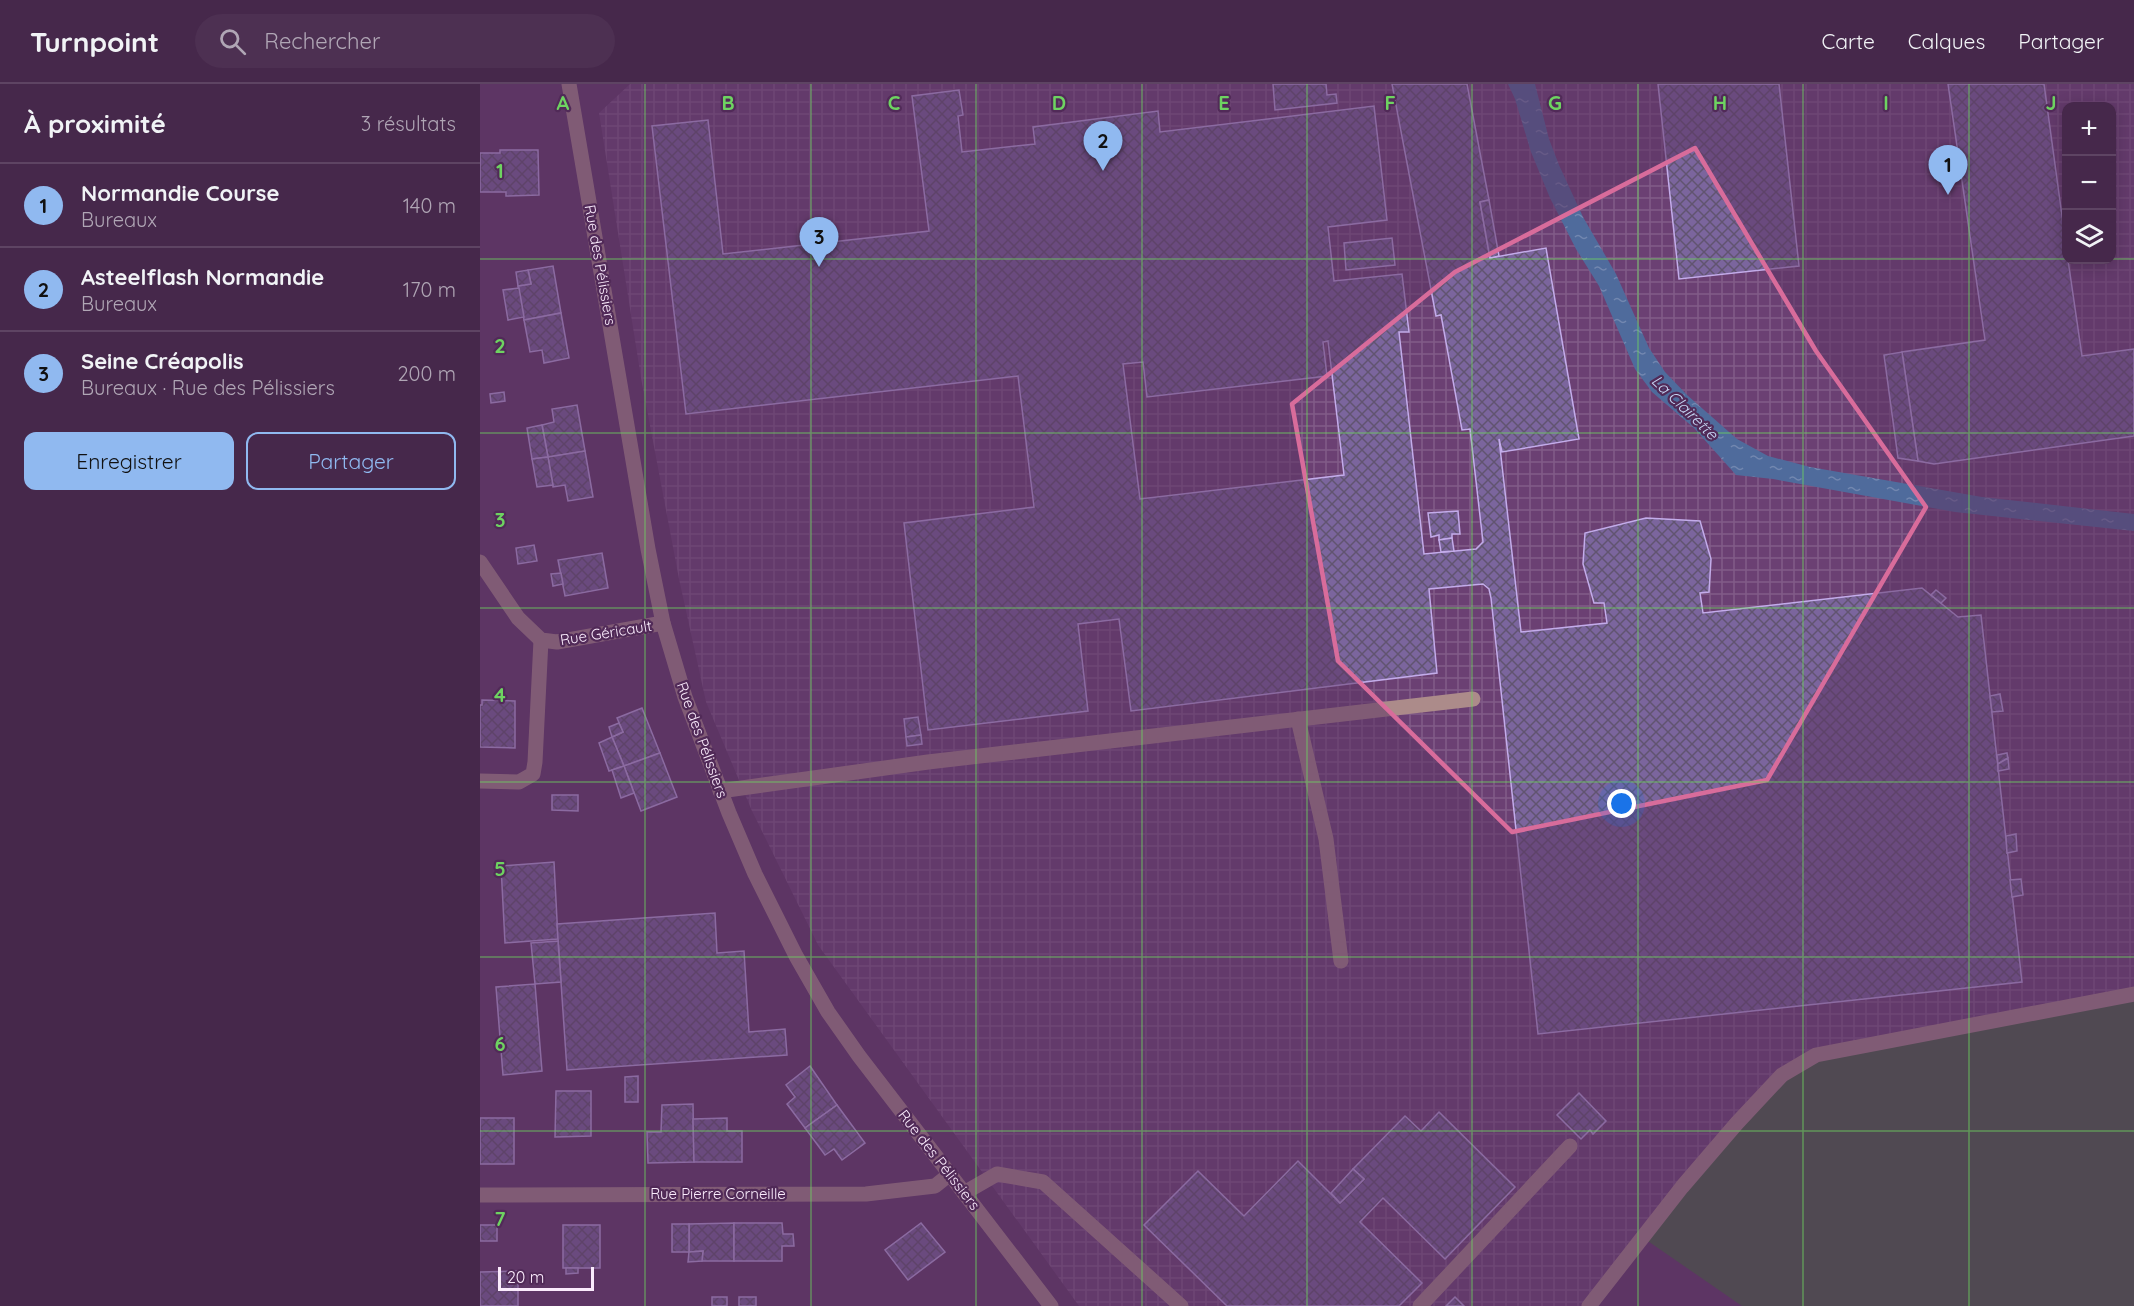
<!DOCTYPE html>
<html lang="fr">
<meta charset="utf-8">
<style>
:root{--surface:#46284b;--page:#4d3052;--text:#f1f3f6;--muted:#b0a6b5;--line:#5e4463;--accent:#90b9f0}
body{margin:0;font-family:Quicksand,sans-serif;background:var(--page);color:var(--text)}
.controls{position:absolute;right:18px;top:18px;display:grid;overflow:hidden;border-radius:12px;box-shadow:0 3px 15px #0003}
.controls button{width:54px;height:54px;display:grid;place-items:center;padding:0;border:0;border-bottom:2px solid var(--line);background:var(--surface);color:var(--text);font:30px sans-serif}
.scale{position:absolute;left:18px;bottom:15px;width:96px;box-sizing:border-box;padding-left:6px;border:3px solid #faebfc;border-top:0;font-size:16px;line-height:21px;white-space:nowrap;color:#faebfc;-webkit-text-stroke:4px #512a58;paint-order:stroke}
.you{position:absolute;left:1142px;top:720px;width:21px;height:21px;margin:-15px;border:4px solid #fff;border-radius:50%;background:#1a73e8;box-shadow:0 0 0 9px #1a73e833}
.badge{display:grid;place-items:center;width:39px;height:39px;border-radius:50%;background:var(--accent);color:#111;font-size:20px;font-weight:700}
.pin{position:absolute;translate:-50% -50px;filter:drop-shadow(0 2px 3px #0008)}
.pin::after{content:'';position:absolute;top:32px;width:21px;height:18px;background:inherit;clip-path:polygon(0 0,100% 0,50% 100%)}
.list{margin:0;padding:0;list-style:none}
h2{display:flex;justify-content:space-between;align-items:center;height:78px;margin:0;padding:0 24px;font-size:26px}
h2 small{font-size:20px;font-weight:400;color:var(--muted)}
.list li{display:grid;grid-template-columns:39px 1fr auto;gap:18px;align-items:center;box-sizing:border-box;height:84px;padding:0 24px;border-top:2px solid var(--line)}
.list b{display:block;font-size:22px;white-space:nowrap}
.list p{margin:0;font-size:20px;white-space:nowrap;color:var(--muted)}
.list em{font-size:20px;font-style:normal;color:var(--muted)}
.actions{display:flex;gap:12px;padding:18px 24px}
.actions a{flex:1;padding:14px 0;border:2px solid var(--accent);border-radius:12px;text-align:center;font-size:21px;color:var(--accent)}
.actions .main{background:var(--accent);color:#111}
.icon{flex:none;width:33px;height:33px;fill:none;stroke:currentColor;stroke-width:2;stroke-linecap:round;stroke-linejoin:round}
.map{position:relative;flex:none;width:1654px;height:1222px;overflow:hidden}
header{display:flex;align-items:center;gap:36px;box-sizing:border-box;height:84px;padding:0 30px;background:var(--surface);border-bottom:2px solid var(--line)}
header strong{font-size:28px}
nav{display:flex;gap:33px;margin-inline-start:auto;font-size:21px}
.search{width:420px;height:54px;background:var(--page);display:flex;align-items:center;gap:15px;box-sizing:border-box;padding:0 21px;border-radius:33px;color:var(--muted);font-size:22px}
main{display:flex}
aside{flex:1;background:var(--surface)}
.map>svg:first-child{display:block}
</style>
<header>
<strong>Turnpoint</strong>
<div class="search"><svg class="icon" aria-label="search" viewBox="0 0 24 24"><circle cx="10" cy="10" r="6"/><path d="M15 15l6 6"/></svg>Rechercher</div>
<nav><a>Carte</a><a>Calques</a><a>Partager</a></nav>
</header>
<main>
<aside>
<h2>À proximité<small>3 résultats</small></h2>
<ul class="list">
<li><span class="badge">1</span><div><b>Normandie Course</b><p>Bureaux</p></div><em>140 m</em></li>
<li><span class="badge">2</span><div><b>Asteelflash Normandie</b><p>Bureaux</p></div><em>170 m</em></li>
<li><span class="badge">3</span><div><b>Seine Créapolis</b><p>Bureaux · Rue des Pélissiers</p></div><em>200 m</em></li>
</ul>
<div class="actions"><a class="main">Enregistrer</a><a>Partager</a></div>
</aside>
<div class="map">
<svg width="1654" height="1222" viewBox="0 0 1654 1222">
<defs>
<pattern id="industrial-grid" width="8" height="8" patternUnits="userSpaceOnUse" patternTransform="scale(1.5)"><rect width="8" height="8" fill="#6b4073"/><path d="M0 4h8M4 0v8" fill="none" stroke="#815c88"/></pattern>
<pattern id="water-ripples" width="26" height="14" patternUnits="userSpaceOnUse" patternTransform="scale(1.5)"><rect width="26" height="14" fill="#4f6b9c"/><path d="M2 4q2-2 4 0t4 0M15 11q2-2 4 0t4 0" fill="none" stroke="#7287b0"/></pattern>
<pattern id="building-cross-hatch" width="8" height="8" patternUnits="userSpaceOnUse" patternTransform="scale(1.5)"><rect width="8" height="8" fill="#7b659d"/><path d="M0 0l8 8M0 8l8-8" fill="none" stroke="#615470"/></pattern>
</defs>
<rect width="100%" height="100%" fill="#5d3564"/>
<path fill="url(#industrial-grid)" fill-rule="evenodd" d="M150 0H1654V910L1336 971 1109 1222H599L338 861 272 727 226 618 199 495 161 294 119 29ZM1586 22H1632V176H1586Z"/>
<path fill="#42623d" d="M1654 910V1222H1262L1162 1153 1257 1039 1336 971Z"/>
<path fill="url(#water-ripples)" d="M1028 0H1055L1069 55 1079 81 1103 133 1136 190 1169 264 1185 288 1207 311 1257 355 1288 372 1330 383 1502 413 1654 430V447L1475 428 1293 395 1256 391 1214 344 1172 308 1155 285 1119 202 1096 165 1070 114 1051 68 1035 15Z"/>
<g fill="url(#building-cross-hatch)" stroke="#c3acea" stroke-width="1.5" fill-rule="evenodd">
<path d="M793 0H846L847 11 856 10 857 19 795 26Z"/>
<path d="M912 0H987L1009 116 1000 118 1010 174 1066 164 1099 355 1022 368 1019 355 1041 548 1127 539 1124 519H1114L1103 480 1105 449 1166 434 1220 437 1231 475 1229 508 1220 509 1223 529 1442 504 1478 533 1501 531 1542 898 1058 950 1011 514 1009 505 1003 500 949 505 957 589 651 627 639 535 598 540 608 627 448 646 424 439 554 423 538 292 206 330 172 42 228 36 243 170 449 147 432 12 479 6 483 31 478 32 482 68 555 60 553 43 678 27 680 48 894 22 907 136 848 143 854 197 922 190 929 248H919L944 470 996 465 1003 458 990 345 982 346 961 231 956 232ZM848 257 864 391 660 415 643 280 663 278 667 313 847 292 843 258Z"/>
<path d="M1178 0H1299L1319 182 1199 195Z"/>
<path d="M1468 0H1564L1586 161V176H1588L1602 272 1654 265V352L1454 380 1438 377 1422 268 1505 256Z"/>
<path d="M20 66H58L59 111 26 112V108H0V69H20Z"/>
<path d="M1009 116 1019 172 1010 174 1000 118Z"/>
<path d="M912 154 915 181 866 186 864 159Z"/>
<path d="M73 182 81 229 44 236 38 202 51 200 48 186Z"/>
<path d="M48 186 51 200 38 202 36 188Z"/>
<path d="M39 204 44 233 28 236 23 206Z"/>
<path d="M81 229 89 274 64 279 62 266 50 268 44 236Z"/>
<path d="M1422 268 1438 377 1418 374 1404 271Z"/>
<path d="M24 308 25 317 11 319 10 310Z"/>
<path d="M97 321 105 367 68 373 62 341 74 338 72 325Z"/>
<path d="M62 341 68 373 52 375 47 344Z"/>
<path d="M105 367 113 413 88 417 85 401 73 403 68 373Z"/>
<path d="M68 373 73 401 57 403 52 375Z"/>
<path d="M978 427 980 450H972V454L959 456V451L951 453 948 429Z"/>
<path d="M972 454 974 467 961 468 959 456Z"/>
<path d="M54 461 57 477 38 480 36 464Z"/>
<path d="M122 469 128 504 85 512 78 476Z"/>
<path d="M81 489 83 500 73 502 71 490Z"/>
<path d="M1456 506 1466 514 1461 519 1451 511Z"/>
<path d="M1520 610 1523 627 1512 628 1510 612Z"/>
<path d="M2 616 35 617V664L0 663V621H2Z"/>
<path d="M162 624 180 669 144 682 132 653 143 648 137 634Z"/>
<path d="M438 633 441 651 426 653 424 635Z"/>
<path d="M139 639 143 648 132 653 129 643Z"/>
<path d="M441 651 442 660 427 662 426 653Z"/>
<path d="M132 653 144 682 129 687 119 659Z"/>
<path d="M180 669 197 713 161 727 144 682Z"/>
<path d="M1527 669 1528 674 1518 680 1517 671Z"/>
<path d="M1528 674 1529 685 1518 687V680Z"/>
<path d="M144 682 154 709 141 714 132 686Z"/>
<path d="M72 711H98V727L72 726Z"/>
<path d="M1536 750 1537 767 1527 769 1526 752Z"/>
<path d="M74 778 78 855 25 859 21 782Z"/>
<path d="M1541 795 1543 811 1532 813 1530 796Z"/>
<path d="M235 829 237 869 264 867 269 948 305 945 307 971 87 986 77 840Z"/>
<path d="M78 857 81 898 55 900 51 859Z"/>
<path d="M55 900 62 987 23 991 16 903Z"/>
<path d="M330 982 357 1021 325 1044 307 1020 315 1013 306 1001Z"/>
<path d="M158 992V1018H145V993Z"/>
<path d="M76 1007H111V1052L75 1053Z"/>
<path d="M1099 1009 1126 1037 1113 1050 1110 1046 1101 1055 1077 1031Z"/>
<path d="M213 1020 214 1078 168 1079 167 1048H181L182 1021Z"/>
<path d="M357 1021 385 1059 362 1076 354 1065 345 1071 325 1044Z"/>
<path d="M959 1028 1035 1103 965 1175 903 1114 880 1138 942 1199 919 1222H747L664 1141 718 1087 764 1132 818 1077 860 1119 884 1095 873 1085 925 1032 941 1047Z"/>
<rect x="0" y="1034" width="34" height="46"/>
<path d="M247 1034V1047H262V1078H214L213 1035Z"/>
<path d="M873 1085 884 1095 860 1119 851 1109Z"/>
<path d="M254 1139V1177H222L223 1167 209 1168V1140Z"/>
<path d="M254 1139H302L303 1150H313L314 1162H302V1177H254Z"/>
<path d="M441 1139 465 1168 428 1196 405 1166Z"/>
<rect x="192" y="1140" width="17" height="28"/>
<rect x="0" y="1141" width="17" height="16"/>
<rect x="83" y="1141" width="37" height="43"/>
<path d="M223 1167 222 1177 208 1178 209 1168Z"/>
<path d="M86 1184H98V1189L86 1190Z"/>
<path d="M38 1187V1222H0V1188Z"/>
<rect x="232" y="1213" width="15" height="9"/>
<rect x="259" y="1213" width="17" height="9"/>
<path d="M975 1213 984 1222H966Z"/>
</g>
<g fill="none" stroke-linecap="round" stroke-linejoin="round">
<g stroke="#ac8b8a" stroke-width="15">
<path d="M89 0 168 465 183 539 205 613 249 729 275 790 316 872 348 928 379 972 571 1222"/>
<path d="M0 478 38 534 61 556 77 558 183 539"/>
<path d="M818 635 846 755 861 877"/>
<path d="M0 697 39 698 53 690 55 678 61 556"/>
<path d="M240 707 448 678 993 615"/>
<path d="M484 1109 517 1090 563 1098 701 1222"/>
<path d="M0 1111 386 1110 455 1102 470 1090"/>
<path d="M940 1222 1090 1062"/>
<path d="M1109 1222 1202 1103 1257 1039 1302 991 1336 971 1654 910"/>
</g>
</g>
<path d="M0 0H1654V1222H0ZM1215 64 1336 267 1446 423 1287 696 1032 748 858 577 812 320 975 188Z" fill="#5d3564" fill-opacity=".55" fill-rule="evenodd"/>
<path fill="none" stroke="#d86c9b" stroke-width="4.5" stroke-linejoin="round" d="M1215 64 1336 267 1446 423 1287 696 1032 748 858 577 812 320 975 188Z"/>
<path fill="none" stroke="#6ed361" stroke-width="1.5" stroke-opacity="0.55" d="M165 0V1222M331 0V1222M496 0V1222M662 0V1222M827 0V1222M992 0V1222M1158 0V1222M1323 0V1222M1489 0V1222M0 175H1586M1632 175H1654M0 349H1654M0 524H1654M0 698H1654M0 873H1654M0 1047H1654"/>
<g text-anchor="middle" stroke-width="4.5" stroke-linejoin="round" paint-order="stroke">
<g font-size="15" fill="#faebfc" stroke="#512a58">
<text transform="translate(120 181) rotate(80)" y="5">Rue des Pélissiers</text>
<text transform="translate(126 549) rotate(-9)" y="5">Rue Géricault</text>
<text transform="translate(222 656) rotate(70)" y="5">Rue des Pélissiers</text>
<text transform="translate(459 1076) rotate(52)" y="5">Rue des Pélissiers</text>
<text x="238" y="1115">Rue Pierre Corneille</text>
</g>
<g font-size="16" font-style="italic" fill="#c4d5f3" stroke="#512a58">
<text transform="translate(1205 323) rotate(44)" y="6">La Clairette</text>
</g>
</g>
<g font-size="20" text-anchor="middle" font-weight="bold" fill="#6ed361" stroke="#512a58" stroke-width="4.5" stroke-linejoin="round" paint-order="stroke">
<text x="83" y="26">A</text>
<text x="248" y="26">B</text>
<text x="414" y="26">C</text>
<text x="579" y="26">D</text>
<text x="744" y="26">E</text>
<text x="910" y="26">F</text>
<text x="1075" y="26">G</text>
<text x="1240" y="26">H</text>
<text x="1406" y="26">I</text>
<text x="1571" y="26">J</text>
<text x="20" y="94">1</text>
<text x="20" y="269">2</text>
<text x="20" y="443">3</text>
<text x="20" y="618">4</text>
<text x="20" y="792">5</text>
<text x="20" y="967">6</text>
<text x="20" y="1142">7</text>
</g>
</svg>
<div class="controls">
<button>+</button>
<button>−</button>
<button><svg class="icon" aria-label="layers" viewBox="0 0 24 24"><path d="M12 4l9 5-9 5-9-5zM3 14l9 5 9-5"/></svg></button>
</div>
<div class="scale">20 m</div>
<div class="you"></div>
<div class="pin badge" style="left:1468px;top:111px">1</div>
<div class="pin badge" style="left:623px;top:87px">2</div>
<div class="pin badge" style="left:339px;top:183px">3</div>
</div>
</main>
